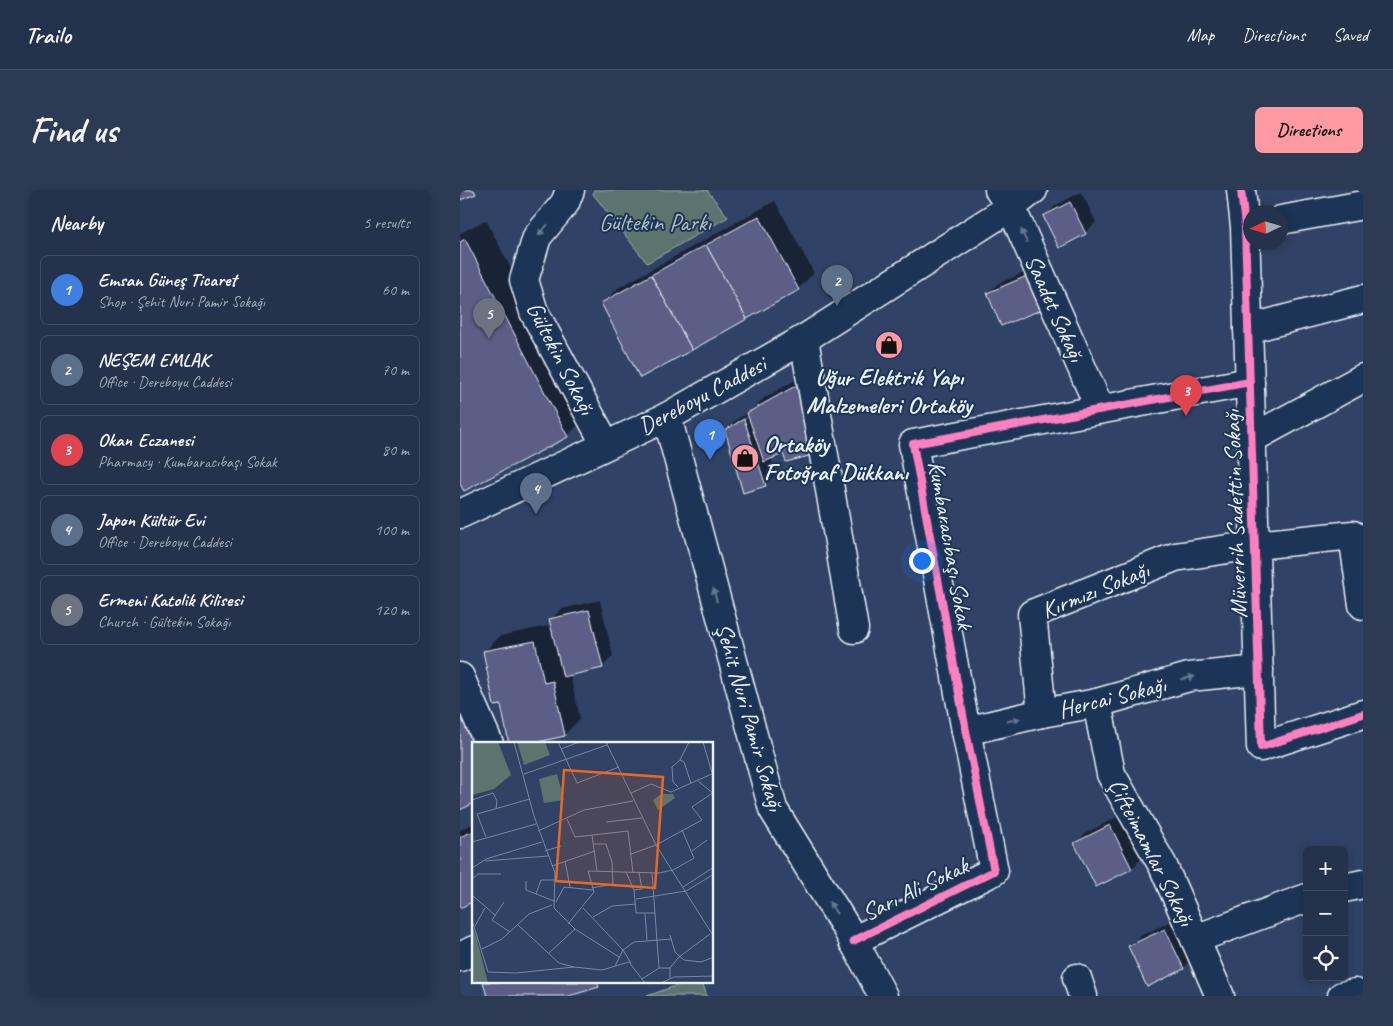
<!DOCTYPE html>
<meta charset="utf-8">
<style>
:root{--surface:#24324c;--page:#2c3a53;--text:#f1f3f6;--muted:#a3aab5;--line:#414d64;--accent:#ff9aa2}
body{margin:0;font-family:Caveat,sans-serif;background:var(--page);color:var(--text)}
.controls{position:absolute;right:15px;bottom:15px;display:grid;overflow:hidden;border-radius:8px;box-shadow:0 2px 8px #0003}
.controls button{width:45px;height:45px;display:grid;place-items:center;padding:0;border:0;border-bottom:1px solid var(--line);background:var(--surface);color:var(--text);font:25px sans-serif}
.compass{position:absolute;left:783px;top:15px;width:45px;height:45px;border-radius:50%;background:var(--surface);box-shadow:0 2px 8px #0003;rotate:266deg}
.you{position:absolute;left:461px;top:370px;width:18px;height:18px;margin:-12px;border:4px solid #fff;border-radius:50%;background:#1a73e8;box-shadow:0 0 0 8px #1a73e833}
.badge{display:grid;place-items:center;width:32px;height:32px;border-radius:50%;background:var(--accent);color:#fff;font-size:16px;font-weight:700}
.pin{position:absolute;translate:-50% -41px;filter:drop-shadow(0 1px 2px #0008)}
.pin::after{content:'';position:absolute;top:26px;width:18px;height:15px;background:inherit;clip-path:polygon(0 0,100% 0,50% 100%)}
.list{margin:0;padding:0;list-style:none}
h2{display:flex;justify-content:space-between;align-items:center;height:65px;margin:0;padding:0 20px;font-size:21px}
h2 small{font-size:16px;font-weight:400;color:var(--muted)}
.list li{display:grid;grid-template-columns:32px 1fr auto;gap:15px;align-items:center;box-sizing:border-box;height:70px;margin:0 10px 10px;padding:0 10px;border:1px solid var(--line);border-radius:8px}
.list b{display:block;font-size:19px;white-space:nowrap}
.list p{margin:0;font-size:16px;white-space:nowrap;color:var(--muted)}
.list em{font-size:16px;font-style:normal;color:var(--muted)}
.icon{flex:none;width:28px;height:28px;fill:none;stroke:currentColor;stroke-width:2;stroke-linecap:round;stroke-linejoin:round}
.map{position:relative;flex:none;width:903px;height:806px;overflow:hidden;border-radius:8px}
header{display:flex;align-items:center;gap:30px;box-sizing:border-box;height:70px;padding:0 25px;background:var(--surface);border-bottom:1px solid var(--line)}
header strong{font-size:24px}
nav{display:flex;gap:28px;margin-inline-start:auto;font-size:18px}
.intro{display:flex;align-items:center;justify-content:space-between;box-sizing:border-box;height:120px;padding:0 30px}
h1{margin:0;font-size:35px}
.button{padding:12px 22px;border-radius:8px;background:var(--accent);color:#111;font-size:18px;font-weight:700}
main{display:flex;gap:30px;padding:0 30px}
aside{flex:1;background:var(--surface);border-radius:8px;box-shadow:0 2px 8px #0003}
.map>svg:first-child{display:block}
</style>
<header>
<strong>Trailo</strong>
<nav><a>Map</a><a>Directions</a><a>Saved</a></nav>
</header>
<div class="intro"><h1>Find us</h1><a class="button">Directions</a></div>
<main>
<aside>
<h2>Nearby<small>5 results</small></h2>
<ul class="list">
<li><span class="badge" style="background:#3f7fe0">1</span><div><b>Emsan Güneş Ticaret</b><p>Shop · Şehit Nuri Pamir Sokağı</p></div><em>60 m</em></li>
<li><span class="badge" style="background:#5c6f8a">2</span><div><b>NEŞEM EMLAK</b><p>Office · Dereboyu Caddesi</p></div><em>70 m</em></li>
<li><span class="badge" style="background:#e0444e">3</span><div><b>Okan Eczanesi</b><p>Pharmacy · Kumbaracıbaşı Sokak</p></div><em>80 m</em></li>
<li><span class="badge" style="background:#5c6f8a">4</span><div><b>Japon Kültür Evi</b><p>Office · Dereboyu Caddesi</p></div><em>100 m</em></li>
<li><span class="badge" style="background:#6b7280">5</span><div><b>Ermeni Katolik Kilisesi</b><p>Church · Gültekin Sokağı</p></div><em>120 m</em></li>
</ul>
</aside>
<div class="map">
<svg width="903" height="806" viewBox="0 0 903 806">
<rect width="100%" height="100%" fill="#304265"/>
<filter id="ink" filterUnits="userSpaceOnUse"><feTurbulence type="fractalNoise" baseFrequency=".02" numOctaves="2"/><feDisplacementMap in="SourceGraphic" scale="10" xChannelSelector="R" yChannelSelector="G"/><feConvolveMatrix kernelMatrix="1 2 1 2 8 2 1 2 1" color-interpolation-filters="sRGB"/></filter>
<g filter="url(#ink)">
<g fill="#5d736e" stroke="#a2b2b3">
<path d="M134 0H247L268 27 187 73 133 4Z"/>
<path d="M227 792H242L247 806H187Z"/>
</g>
<g fill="#0007" fill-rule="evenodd">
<path d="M621 2 636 32 625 43 585 27 595 16Z"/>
<path d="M315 11 354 83 338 99 142 114 158 98Z"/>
<path d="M26 30 127 226 107 246 0 291V43Z"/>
<path d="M585 74 598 105 528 103 539 93Z"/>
<path d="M353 180 324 262 311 268 316 284 305 295 266 240 277 229 290 222 304 208ZM289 225 291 227 276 235V232Z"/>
<path d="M140 410 153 466 142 477 110 484 120 529 104 545 42 513 24 462 40 446 92 435 91 429 102 419Z"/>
<path d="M11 482 45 554H14L0 618Z"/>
<path d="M661 625 682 668 672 678 616 653 626 643Z"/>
<path d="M14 633V710L0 716V640Z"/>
<path d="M716 729 734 768 723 778 670 756 680 746Z"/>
<path d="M24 792H142L138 796 118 802 114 806H29Z"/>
</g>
<g fill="#5b5f85" stroke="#e8f1f8">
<path d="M0 0H14L16 4 0 10Z"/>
<path d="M610 12 626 44 599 58 583 26Z"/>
<path d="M299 26 339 100 287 129 246 55Z"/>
<path d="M5 49 108 247 4 301 0 294V52Z"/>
<path d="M246 55 287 129 232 160 191 85Z"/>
<path d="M574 83 588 117 541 136 527 103Z"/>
<path d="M191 85 232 160 180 188 141 113Z"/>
<path d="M337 195 353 265 326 272 323 264 304 272 287 223Z"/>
<path d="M284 229 306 296 283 303 265 240Z"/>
<path d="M129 420 143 478 103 487 89 429Z"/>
<path d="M75 451 84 493 93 491 105 546 68 554H49L41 515 34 516 23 461Z"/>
<path d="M0 508 22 554H14V613L0 620Z"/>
<path d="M650 635 672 679 636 697 614 653Z"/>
<path d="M14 641V711L0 718V647Z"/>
<path d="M705 739 724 779 687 797 668 756Z"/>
<path d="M23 792H137L139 797 109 806H27Z"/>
</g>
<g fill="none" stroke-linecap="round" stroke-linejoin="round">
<defs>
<g id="minor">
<path d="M110 0 105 13 77 47 64 90 74 122 146 255"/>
<path d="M539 0 551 17 640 219"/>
<path d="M781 0 785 37 801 557 903 524"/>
<path d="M821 30 903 15"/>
<path d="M788 139 903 109"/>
<path d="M344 149 394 439"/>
<path d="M207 227 313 619 387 739 423 806"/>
<path d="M791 249 903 188"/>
<path d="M0 487 29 554"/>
<path d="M637 513 651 584 703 676 760 806"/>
<path d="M582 523 572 424 715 367 795 355 893 345 903 415"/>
<path d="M506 541 582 523 637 513 729 487 799 480"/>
<path d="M884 698 903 694"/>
<path d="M735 749 847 708"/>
<path d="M393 751 534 681 506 541 453 254 790 192"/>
<path d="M0 767 14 760"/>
<path d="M617 788 623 806"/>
<path d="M882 806 895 803 896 805H903"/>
</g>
<path id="major" d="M0 324 207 227 344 149 551 17 573 0"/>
</defs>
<use href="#minor" stroke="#e8f1f8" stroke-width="31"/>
<use href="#major" stroke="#e8f1f8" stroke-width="31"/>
<use href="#minor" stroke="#1d3557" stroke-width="28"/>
<use href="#major" stroke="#1d3557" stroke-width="28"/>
<defs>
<g id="cycleway">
<path d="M781 0 785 37 801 557 903 524"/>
<path d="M393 751 534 681 506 541 453 254 790 192"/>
</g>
</defs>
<use href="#cycleway" stroke="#1d3557" stroke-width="11"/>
<use href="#cycleway" stroke="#ff80c0" stroke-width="8"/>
</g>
<defs><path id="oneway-solid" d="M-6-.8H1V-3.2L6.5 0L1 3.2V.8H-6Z" transform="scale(1.25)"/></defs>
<g fill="#64778f">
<use href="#oneway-solid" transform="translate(83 40) rotate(131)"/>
<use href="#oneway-solid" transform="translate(564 46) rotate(-114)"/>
<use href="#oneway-solid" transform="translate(255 405) rotate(-105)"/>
<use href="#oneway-solid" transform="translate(728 488) rotate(-12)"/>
<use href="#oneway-solid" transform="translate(553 530) rotate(-13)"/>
<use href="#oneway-solid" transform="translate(373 718) rotate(-122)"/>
</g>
</g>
<defs>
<symbol id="shop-disc" viewBox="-11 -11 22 22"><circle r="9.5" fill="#ff9aa2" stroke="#1d3557"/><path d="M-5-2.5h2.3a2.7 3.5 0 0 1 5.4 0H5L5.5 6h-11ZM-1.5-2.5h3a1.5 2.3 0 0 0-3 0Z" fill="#111"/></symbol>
</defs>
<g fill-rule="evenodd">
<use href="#shop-disc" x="413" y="139" width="32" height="32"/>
<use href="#shop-disc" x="269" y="252" width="32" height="32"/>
</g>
<g text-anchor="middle" stroke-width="4" stroke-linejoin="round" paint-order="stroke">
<g font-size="24" fill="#b0bfc1" stroke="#1d3557">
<text x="195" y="40">Gültekin Parkı</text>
</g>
<g font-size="24" fill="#e8f1f8" stroke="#1d3557">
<text transform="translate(595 118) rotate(66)" y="8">Saadet Sokağı</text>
<text transform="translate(101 168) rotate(63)" y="8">Gültekin Sokağı</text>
<text transform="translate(242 205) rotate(-28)" y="8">Dereboyu Caddesi</text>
<text transform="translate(775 324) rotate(-92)" y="8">Müverrih Sadettin Sokağı</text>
<text transform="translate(491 355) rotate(80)" y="8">Kumbaracıbaşı Sokak</text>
<text transform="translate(635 400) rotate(-22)" y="8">Kırmızı Sokağı</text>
<text transform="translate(652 507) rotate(-14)" y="8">Hercai Sokağı</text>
<text transform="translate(290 527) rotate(74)" y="8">Şehit Nuri Pamir Sokağı</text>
<text transform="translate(692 662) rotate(63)" y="8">Çifteimamlar Sokağı</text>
<text transform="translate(455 699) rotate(-26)" y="8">Sarı Ali Sokak</text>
</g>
<g font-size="24" font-weight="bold" fill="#e8f1f8" stroke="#1d3557">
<text x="429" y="195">Uğur Elektrik Yapı<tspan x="429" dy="28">Malzemeleri Ortaköy</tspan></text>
<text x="304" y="262" text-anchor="start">Ortaköy<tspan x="304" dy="28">Fotoğraf Dükkanı</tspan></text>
</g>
</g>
<g transform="translate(12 552)">
<rect width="241" height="241" fill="#304265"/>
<path d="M0 0H26L39 33 22 47 0 53ZM45 0H73L78 13 52 23ZM85 32 92 58 72 61 67 37ZM189 52H201L203 56 186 68 181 58ZM0 184 4 193 16 241H0Z" fill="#5d736e"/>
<path fill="none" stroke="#7a88a0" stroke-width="1" d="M42 0 62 74 83 131 82 166 103 187 147 215M86 0 105 41 147 25M134 0 184 103 242 195M231 0 240 31M89 7 107 0M208 18 212 20 219 41M52 32 135 3M226 39 242 52M206 45 201 40 200 25 208 18 217 0M159 51 179 42 199 50 242 31M0 58 21 51 25 59 24 67M95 77 103 95 156 89 161 131M134 80 170 76M66 89 112 68 161 59M120 93 125 129M14 95 5 72 58 57M0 100 64 82M73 109 89 104M220 109 235 98M159 112 184 103 230 78 220 65 242 50M13 119 76 114M93 119 98 145M80 124 123 109M0 126 14 117 70 100M154 130 162 148 164 171H183M180 131 187 226M0 137 6 132H29M54 139V148L82 159M211 145 242 125M120 146 141 142 140 120 134 102H122M162 148 170 147 167 131M214 149 242 132M64 152 69 138H85M0 153 23 173M164 157 214 149M32 160 20 178 38 190M84 160 92 145 121 148M111 166 151 208 159 221M173 172 175 198M121 175 140 164 164 162M0 178 16 230 44 231 102 225 130 228 157 220 173 241M96 182 122 150 116 129 187 131 201 128 222 116 210 88M46 183 87 221 102 225M3 184 13 166M198 193 203 210 212 218 229 220 242 215M10 207 30 197 57 172 80 163M77 211 103 187M143 224 151 208 162 200 200 197M198 236V226L207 215 238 192M170 237 187 226H198M189 241 202 235 242 234"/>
<path fill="#e86824" fill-opacity="0.15" stroke="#e86824" stroke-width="2.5" d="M92 28 191 35 183 146 84 139Z"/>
<rect width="241" height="241" fill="none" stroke="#e8f1f8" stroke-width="2.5"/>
</g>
</svg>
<div class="controls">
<button>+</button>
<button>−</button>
<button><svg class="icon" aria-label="locate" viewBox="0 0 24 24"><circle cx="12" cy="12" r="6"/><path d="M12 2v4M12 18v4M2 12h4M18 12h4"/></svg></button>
</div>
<svg class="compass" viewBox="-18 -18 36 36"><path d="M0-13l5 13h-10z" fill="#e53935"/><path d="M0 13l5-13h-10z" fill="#a3aab5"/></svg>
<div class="you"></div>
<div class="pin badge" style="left:250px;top:270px;background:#3f7fe0">1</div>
<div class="pin badge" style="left:377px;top:116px;background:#5c6f8a">2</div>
<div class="pin badge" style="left:726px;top:226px;background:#e0444e">3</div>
<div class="pin badge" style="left:76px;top:324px;background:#5c6f8a">4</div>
<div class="pin badge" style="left:29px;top:149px;background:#6b7280">5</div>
</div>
</main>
